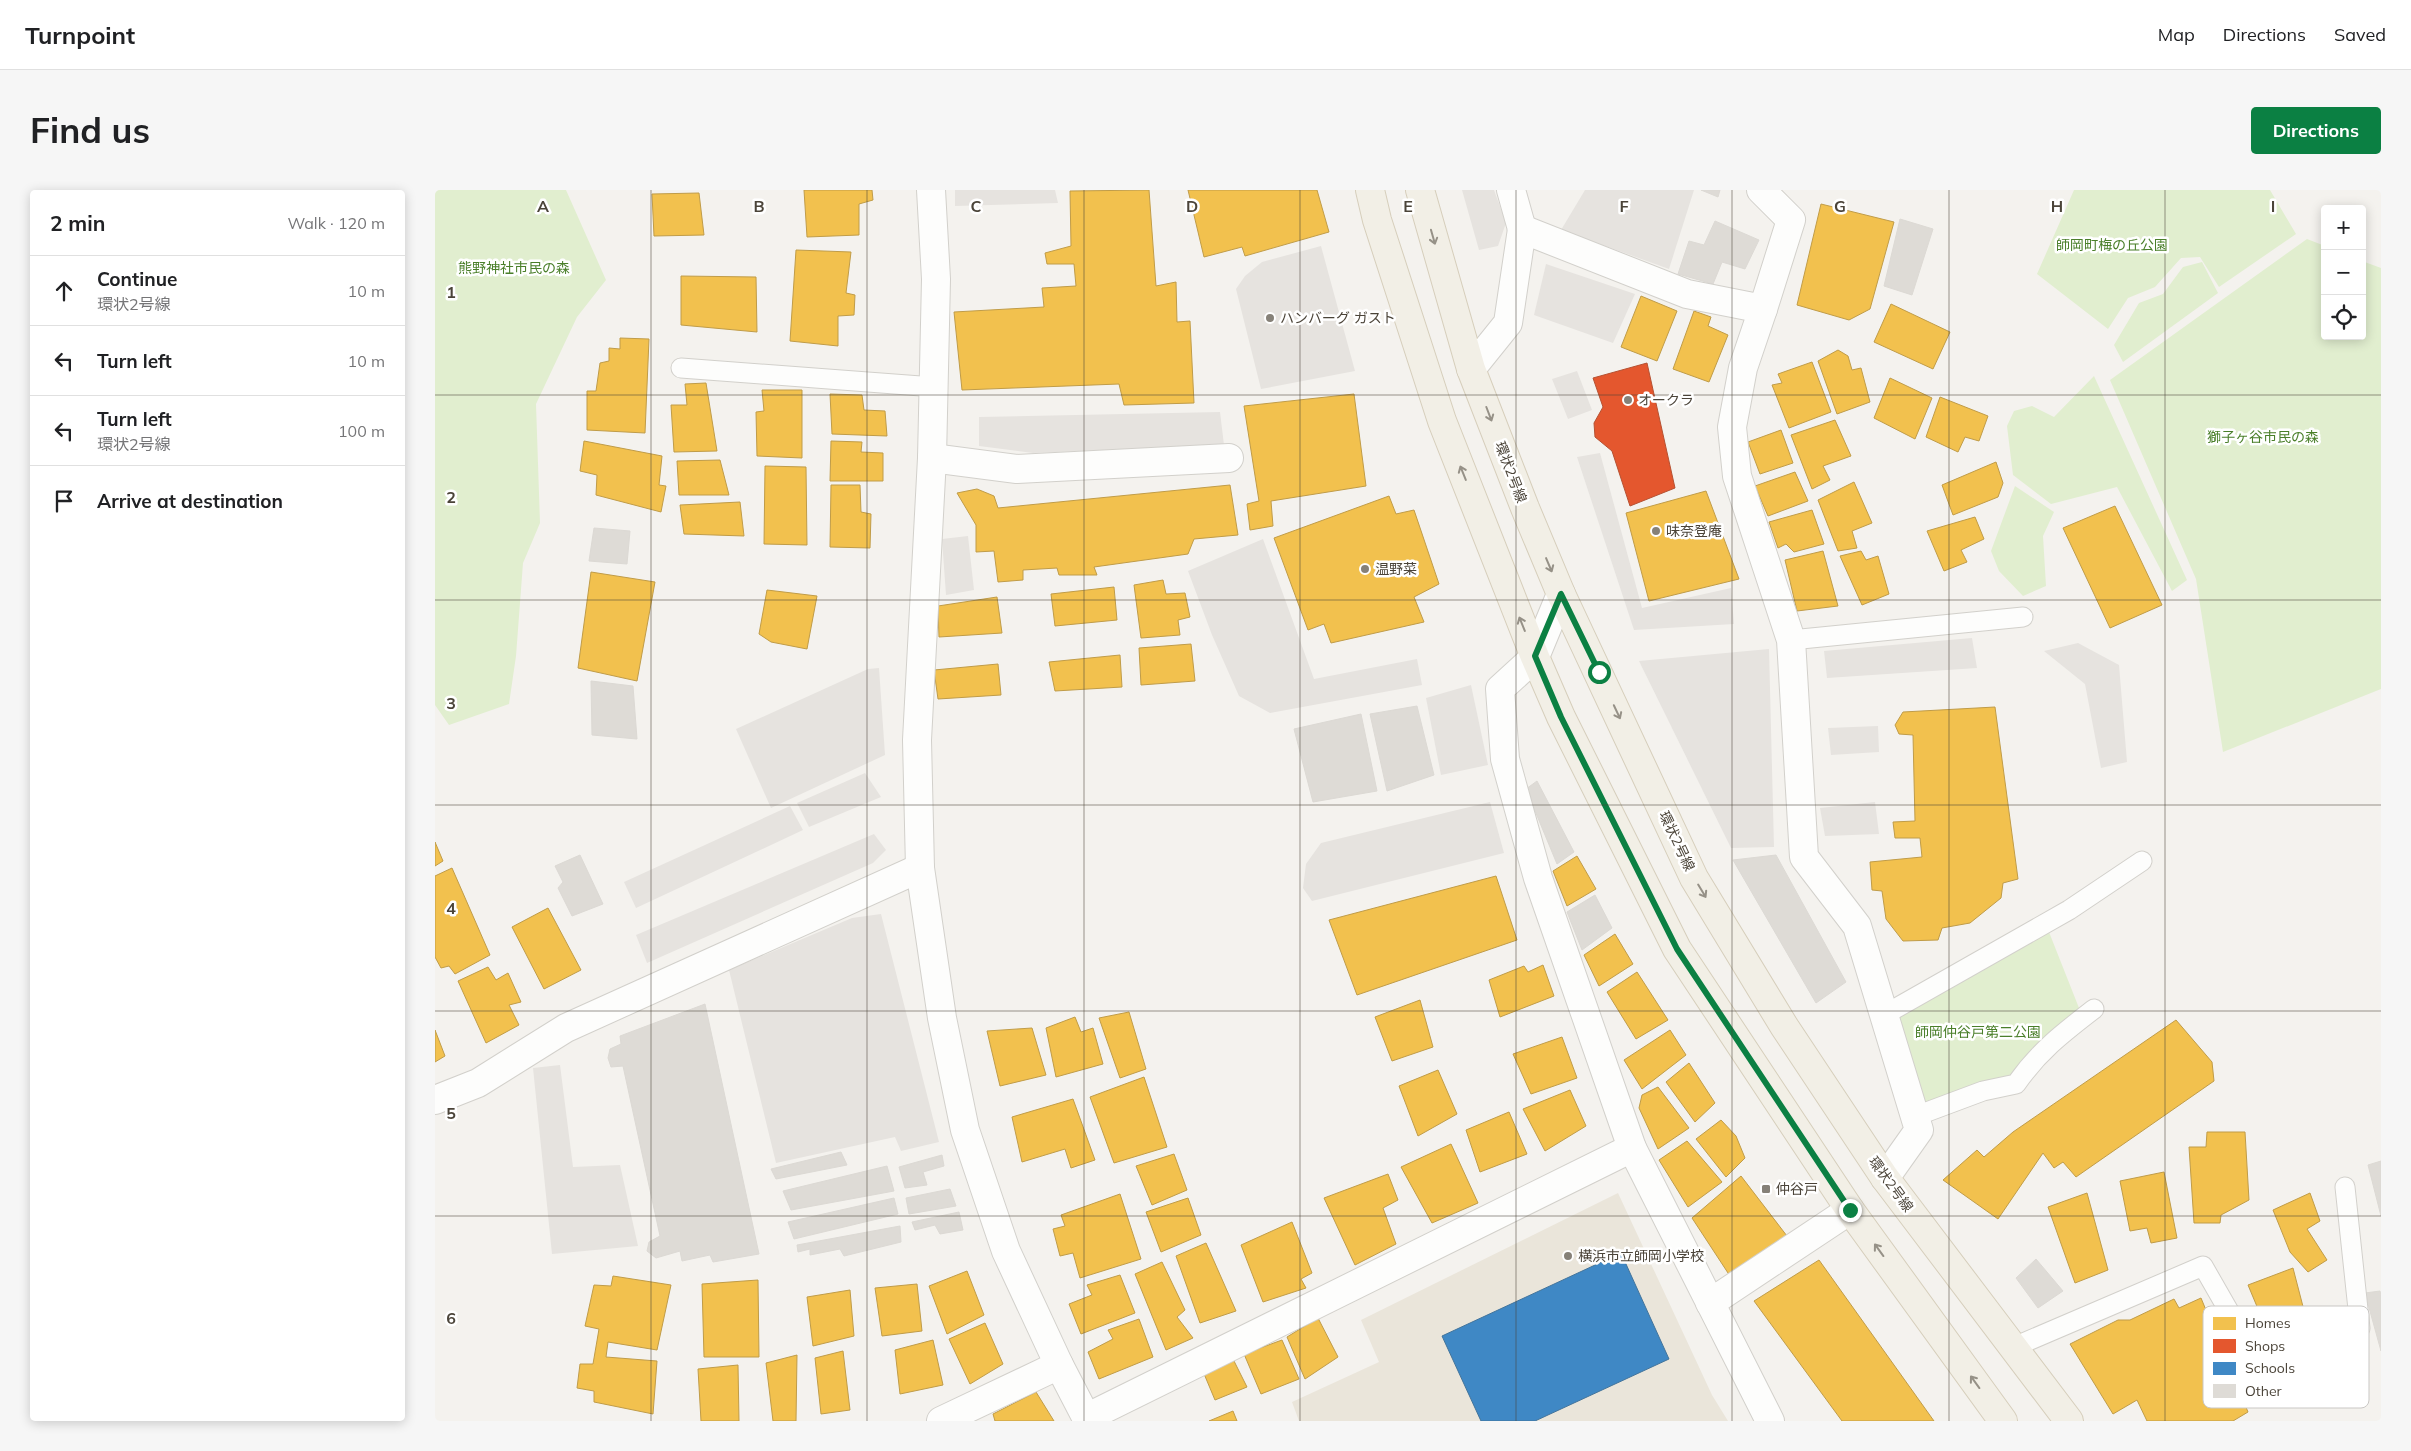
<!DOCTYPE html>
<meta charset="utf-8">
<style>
:root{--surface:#fff;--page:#f6f6f6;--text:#202124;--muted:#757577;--line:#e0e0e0;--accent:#0b8043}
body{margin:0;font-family:Mulish,"Noto Sans JP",sans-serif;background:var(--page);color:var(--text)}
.controls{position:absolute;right:15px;top:15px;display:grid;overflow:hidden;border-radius:5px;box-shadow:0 2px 12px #0003}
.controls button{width:45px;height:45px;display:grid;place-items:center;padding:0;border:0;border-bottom:1px solid var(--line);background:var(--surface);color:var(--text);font:25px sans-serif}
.stop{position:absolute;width:15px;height:15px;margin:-11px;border:4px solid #0b8043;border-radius:50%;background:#fff}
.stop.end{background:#0b8043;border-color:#fff;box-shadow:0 1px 5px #0008}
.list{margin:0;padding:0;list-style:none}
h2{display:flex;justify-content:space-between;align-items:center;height:65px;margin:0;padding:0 20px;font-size:21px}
h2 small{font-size:16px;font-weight:400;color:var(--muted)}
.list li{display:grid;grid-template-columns:32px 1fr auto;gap:15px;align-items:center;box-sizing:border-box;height:70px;padding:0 20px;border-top:1px solid var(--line)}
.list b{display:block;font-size:19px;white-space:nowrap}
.list p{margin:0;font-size:16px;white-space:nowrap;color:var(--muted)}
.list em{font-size:16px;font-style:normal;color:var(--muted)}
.icon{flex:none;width:28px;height:28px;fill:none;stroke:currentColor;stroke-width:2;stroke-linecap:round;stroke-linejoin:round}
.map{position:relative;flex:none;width:1946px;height:1231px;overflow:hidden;border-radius:5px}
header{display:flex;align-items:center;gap:30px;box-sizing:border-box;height:70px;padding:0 25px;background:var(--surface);border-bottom:1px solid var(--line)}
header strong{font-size:24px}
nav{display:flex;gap:28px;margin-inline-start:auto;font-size:18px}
.intro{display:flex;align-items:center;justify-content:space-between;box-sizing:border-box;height:120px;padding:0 30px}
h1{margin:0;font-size:35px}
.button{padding:12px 22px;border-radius:5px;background:var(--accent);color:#fff;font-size:18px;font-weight:700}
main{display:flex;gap:30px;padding:0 30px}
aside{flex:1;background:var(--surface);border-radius:5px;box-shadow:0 2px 12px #0003}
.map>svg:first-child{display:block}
</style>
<header>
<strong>Turnpoint</strong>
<nav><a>Map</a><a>Directions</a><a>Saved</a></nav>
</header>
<div class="intro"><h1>Find us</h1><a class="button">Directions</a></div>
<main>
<aside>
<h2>2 min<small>Walk · 120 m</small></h2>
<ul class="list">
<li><svg class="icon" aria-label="ahead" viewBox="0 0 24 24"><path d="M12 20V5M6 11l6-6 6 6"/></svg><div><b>Continue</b><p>環状2号線</p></div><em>10 m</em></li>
<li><svg class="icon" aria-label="left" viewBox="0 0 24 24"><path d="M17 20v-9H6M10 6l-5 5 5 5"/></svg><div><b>Turn left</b></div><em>10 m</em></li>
<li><svg class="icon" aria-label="left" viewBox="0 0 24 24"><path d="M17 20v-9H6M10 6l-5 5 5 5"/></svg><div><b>Turn left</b><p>環状2号線</p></div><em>100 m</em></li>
<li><svg class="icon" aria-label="arrive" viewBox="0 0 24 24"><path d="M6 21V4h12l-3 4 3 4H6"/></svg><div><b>Arrive at destination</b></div></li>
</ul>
</aside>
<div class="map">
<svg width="1946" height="1231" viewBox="0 0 1946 1231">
<rect width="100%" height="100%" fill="#f4f2ee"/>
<path fill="#eae5da" d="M1183 1003 1277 1205 1293 1231H864L857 1212 944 1172 926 1130Z"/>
<g fill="#e1eecf">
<path d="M0 0H131L171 90 142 127 101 214 105 333 88 373 81 466 74 514 14 535 0 515Z"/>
<path d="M1639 0H1835L1861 44 1784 97 1765 67 1746 68 1720 97 1693 108 1673 139 1602 84Z"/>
<path d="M1872 49 1890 56V146H1927V71L1946 78V499L1788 562 1761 389 1675 190Z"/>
<path d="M1767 72 1783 103 1688 172 1679 155 1704 113 1728 104 1748 77Z"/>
<path d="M1659 186 1752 390 1737 401 1682 297 1616 314 1578 285 1572 236 1579 221 1597 216 1619 227Z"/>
<path d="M1580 296 1619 322 1608 346 1611 396 1588 406 1564 381 1556 361Z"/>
<path d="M1612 737 1646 823 1577 888 1484 917 1457 830Z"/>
</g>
<g fill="#e6e3df">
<path d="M520 0H620L623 13 520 16Z"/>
<path d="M1027 0H1059L1071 33 1063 56 1044 60Z"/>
<path d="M1150 0H1259L1234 79 1126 40Z"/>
<path d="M886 56 920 181 826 199 801 99 810 86 827 72Z"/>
<path d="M1111 74 1200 104 1178 153 1099 125Z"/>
<path d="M1142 181 1157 220 1133 229 1117 189Z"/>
<path d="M785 222 789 255 598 263 544 256V227Z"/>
<path d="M1165 263 1207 418 1296 398 1299 434 1199 440 1142 267Z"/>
<path d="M533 346 539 400 511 405 507 349Z"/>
<path d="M828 349 879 489 982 469 987 495 835 523 804 506 777 445 753 381Z"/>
<path d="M1537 448 1542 478 1392 488 1389 461Z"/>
<path d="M1643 453 1684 475 1692 572 1666 578 1650 494 1609 461Z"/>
<path d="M1334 459 1339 657 1296 658 1204 471Z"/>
<path d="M444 478 450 565 336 618 301 539 433 479Z"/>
<path d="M1036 495 1053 575 1006 585 991 508Z"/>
<path d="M1443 536 1444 562 1396 565 1393 538Z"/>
<path d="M430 583 446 607 374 637 362 613Z"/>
<path d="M1055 612 1069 663 877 711 868 698 871 674 886 653Z"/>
<path d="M1440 612 1444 644 1390 646 1385 618Z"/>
<path d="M355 616 368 640 201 718 189 692Z"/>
<path d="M439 644 451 660 438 673 212 773 201 745Z"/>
<path d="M446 724 504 952 466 961 460 947 341 973 294 780 417 728Z"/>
<path d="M125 875 138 977 185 975 203 1056 117 1064 98 878Z"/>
</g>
<g fill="#f2c14e" stroke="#c09c48">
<path d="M369 0H437L438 10 424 14V45L372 47Z"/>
<path d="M714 0 721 96 741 92 742 132 755 131 759 213 689 215 684 194 527 200 519 122 609 117 607 98 641 96 639 74H612L610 63 636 56 635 1Z"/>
<path d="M753 0H882L894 42 810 66 807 57 769 67Z"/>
<path d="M264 3 269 45 219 46 217 4Z"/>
<path d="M1386 14 1459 32 1435 119 1414 130 1362 115Z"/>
<path d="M361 60 416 62 411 103 420 105 419 125 403 126V156L355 151Z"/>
<path d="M246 86 321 87 322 142 246 135Z"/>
<path d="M1206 106 1242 121 1222 171 1186 157Z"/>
<path d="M1456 114 1515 142 1498 179 1439 152Z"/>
<path d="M1259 121 1276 127 1273 136 1293 145 1274 192 1238 179Z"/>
<path d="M185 148 214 149 210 243 152 240V201H161L165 173 174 171V158L185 159Z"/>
<path d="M1403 160 1413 166 1417 180 1426 178 1435 212 1402 224 1383 171Z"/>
<path d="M1377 172 1396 222 1354 238 1337 195 1347 193 1343 184Z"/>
<path d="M1455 188 1497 208 1480 249 1439 228Z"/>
<path d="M271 193 282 261 239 262 236 215H252L250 194Z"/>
<path d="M327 200H367V268L322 266 321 222 329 221Z"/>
<path d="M395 204 427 205 429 220 450 221 452 246 397 244Z"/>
<path d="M919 204 931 296 836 311 838 336 815 340 812 314 824 311 809 216Z"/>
<path d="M1505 207 1553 226 1544 251 1530 247 1523 262 1491 247Z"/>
<path d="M1400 230 1416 266 1388 276 1395 290 1377 299 1356 245Z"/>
<path d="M1346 240 1358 273 1325 284 1313 252Z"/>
<path d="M149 251 227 266 224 295 231 296 226 322 161 305 162 285 145 281Z"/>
<path d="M396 251 427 252 426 262 448 263V291H395Z"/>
<path d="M285 270 294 305H244L242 271Z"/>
<path d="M1561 272 1568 293 1563 307 1518 325 1507 295Z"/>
<path d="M330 276 371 277 372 355 329 354Z"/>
<path d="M1360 282 1373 311 1333 326 1320 296Z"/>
<path d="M1419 292 1437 333 1417 341 1422 358 1403 361 1383 310Z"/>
<path d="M396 295H425L426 322 436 324 435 358 395 357Z"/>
<path d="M795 295 803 345 759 349 753 364 659 377 662 385H624L622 378 588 380V390L563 392 559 361 541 362V335L522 303 542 299 559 306 563 318Z"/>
<path d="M1271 301 1304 389 1214 411 1191 323Z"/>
<path d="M954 306 961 324 979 320 1004 394 979 407 989 432 896 453 889 434 873 440 839 348Z"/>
<path d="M305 312 309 346 249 344 245 315Z"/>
<path d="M1680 316 1727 415 1675 438 1628 338Z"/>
<path d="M1377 320 1389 354 1359 362 1351 354 1343 358 1334 332Z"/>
<path d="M1540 327 1549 349 1526 360 1532 372 1509 381 1492 341Z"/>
<path d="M1388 361 1403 416 1362 421 1350 370Z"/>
<path d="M1426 361 1431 370 1443 366 1454 404 1427 415 1405 366Z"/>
<path d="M156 382 220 392 202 491 143 478Z"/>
<path d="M728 390 731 404 750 403 755 427 743 430 745 445 706 448 699 395Z"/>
<path d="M679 397 682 430 620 436 616 404Z"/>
<path d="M332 400 382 406 372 459 336 452 324 444Z"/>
<path d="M562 407 567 443 504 447 503 416Z"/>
<path d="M756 454 760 491 706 495 704 458Z"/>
<path d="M685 465 687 497 620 501 614 472Z"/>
<path d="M563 474 566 505 503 509 499 480Z"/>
<path d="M1560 517 1583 689 1568 693 1566 708 1535 733 1507 738 1503 750 1468 751 1451 729 1447 701 1437 700 1435 672 1487 667 1485 648H1460L1458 632 1480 631 1478 545 1464 544 1460 535 1468 522Z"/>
<path d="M0 652 8 671 0 676Z"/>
<path d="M1142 666 1161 699 1132 716 1118 681Z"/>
<path d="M17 678 55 765 20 784 14 776 6 778 0 767V686Z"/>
<path d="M1061 686 1082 750 922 805 894 730Z"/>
<path d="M113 718 146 780 109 799 77 737Z"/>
<path d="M1180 744 1198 774 1164 796 1149 765Z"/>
<path d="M1108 775 1119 806 1065 827 1054 790 1089 776 1093 782Z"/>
<path d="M53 777 61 790 73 783 86 812 74 815 84 835 51 853 23 791Z"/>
<path d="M1202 782 1233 830 1201 849 1172 802Z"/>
<path d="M985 810 998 857 957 871 940 827Z"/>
<path d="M694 822 711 879 685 888 664 828Z"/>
<path d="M640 827 646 842 658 838 668 874 621 887 611 838Z"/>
<path d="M1741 830 1777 872 1779 891 1641 987 1628 972 1619 978 1608 963 1563 1029 1508 990 1542 960 1549 967 1578 942Z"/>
<path d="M597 838 611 885 565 896 552 841Z"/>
<path d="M0 840 10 866 0 872Z"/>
<path d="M1235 840 1251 865 1207 899 1189 870Z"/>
<path d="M1127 847 1142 888 1096 904 1078 864Z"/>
<path d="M1254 873 1280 913 1260 932 1231 892Z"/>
<path d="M1003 880 1022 924 983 946 964 896Z"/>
<path d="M709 887 732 957 679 973 655 907Z"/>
<path d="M1223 897 1254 938 1223 959 1204 918 1207 905Z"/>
<path d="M1135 900 1151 936 1110 961 1088 919Z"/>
<path d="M638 909 660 970 636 978 630 959 587 972 577 927Z"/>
<path d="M1074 922 1092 964 1045 982 1031 940Z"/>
<path d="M1286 930 1301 946 1310 968 1291 987 1261 949Z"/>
<path d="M1772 942H1810L1814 1010 1786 1025 1785 1033H1759L1754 957H1771Z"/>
<path d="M1252 951 1287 992 1253 1017 1224 970Z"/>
<path d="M1016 954 1043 1013 997 1033 966 977Z"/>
<path d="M739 964 752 1000 717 1015 701 976Z"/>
<path d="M1729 982 1742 1048 1716 1053 1712 1038 1695 1041 1685 991Z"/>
<path d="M953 984 963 1010 948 1018 961 1054 920 1075 889 1008Z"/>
<path d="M1306 986 1352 1046 1295 1086 1257 1028Z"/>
<path d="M1652 1003 1673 1080 1640 1093 1613 1017Z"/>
<path d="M1875 1003 1885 1031 1872 1039 1892 1070 1873 1082 1855 1062 1838 1020Z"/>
<path d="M685 1004 706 1069 645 1088 638 1063 625 1066 618 1039 630 1036 626 1025Z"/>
<path d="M753 1008 766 1045 726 1062 711 1022Z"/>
<path d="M857 1032 877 1083 866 1089 871 1098 828 1112 806 1055Z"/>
<path d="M771 1053 801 1121 765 1133 741 1066Z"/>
<path d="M1384 1070 1499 1231H1407L1319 1111Z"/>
<path d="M727 1072 750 1120 742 1127 758 1148 731 1160 700 1084Z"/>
<path d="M1858 1078 1872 1132 1836 1150 1813 1095Z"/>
<path d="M532 1081 549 1125 512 1144 494 1096Z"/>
<path d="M685 1085 700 1123 646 1144 634 1114 657 1105 652 1095Z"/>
<path d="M178 1086 236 1095 222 1160 173 1152 171 1167 222 1171 218 1224 159 1212V1201L142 1198 145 1174H158L164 1139 150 1136 159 1095 176 1096Z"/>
<path d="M323 1090 324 1167H269L267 1094Z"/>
<path d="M482 1094 487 1141 447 1146 440 1098Z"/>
<path d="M415 1100 419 1146 378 1156 372 1107Z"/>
<path d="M1766 1108 1813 1222 1798 1231H1712L1702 1210 1678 1224 1635 1154 1683 1130H1695L1739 1109 1744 1118Z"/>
<path d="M883 1128 903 1167 870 1189 852 1147Z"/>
<path d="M704 1129 718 1167 664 1189 653 1162 678 1149 673 1140Z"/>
<path d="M550 1133 568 1174 535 1194 514 1149Z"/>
<path d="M498 1150 508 1195 465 1204 460 1160Z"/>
<path d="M847 1150 864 1189 826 1204 809 1164Z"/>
<path d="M408 1161 415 1220 386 1224 380 1168Z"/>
<path d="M362 1165 361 1231H338L331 1173Z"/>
<path d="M797 1167 812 1197 780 1210 767 1179Z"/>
<path d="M303 1175 304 1231H266L263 1179Z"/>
<path d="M601 1202 619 1231H560L558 1224Z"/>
<path d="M798 1221 802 1231H774Z"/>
</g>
<path fill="#e4572e" stroke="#b65131" d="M1212 173 1240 298 1195 316 1177 261 1160 247 1159 233 1168 217 1158 188Z"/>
<path fill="#3f88c5" stroke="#43749b" d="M1186 1063 1234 1169 1100 1231H1046L1007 1146Z"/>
<g fill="#dedbd6" stroke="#dcd9d4">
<path d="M1266 0H1285L1283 7Z"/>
<path d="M1465 29 1498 39 1477 105 1449 96Z"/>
<path d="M1280 31 1324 50 1310 79 1287 72 1278 94 1243 84 1254 51 1269 55Z"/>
<path d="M159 338 195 341 192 374 154 371Z"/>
<path d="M156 491 198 496 202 549 157 545Z"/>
<path d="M982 516 999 585 952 601 935 524Z"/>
<path d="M926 524 942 601 878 612 859 539Z"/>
<path d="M1102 591 1139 662 1122 674 1091 599Z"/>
<path d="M145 665 168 714 137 726 123 698 128 692 120 676Z"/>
<path d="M1341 665 1411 792 1381 813 1298 670Z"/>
<path d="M1160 705 1177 738 1147 760 1132 722Z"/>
<path d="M270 814 324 1064 278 1072 275 1065 247 1071 245 1061 221 1068 212 1061 214 1052 225 1046 188 876 176 877 173 868 175 859 186 854 185 846Z"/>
<path d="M406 962 412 975 341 989 336 979Z"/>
<path d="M507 965 509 976 488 982 492 995 470 998 464 977Z"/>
<path d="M1946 971V1026L1933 975Z"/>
<path d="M452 976 459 1001 356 1020 348 1001Z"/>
<path d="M515 999 521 1016 474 1024 471 1008Z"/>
<path d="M459 1008 463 1024 359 1049 353 1032Z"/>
<path d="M524 1022 528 1040 505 1044 500 1035 480 1040 477 1032Z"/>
<path d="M465 1036 466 1052 409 1066 405 1059 375 1065V1059L363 1062 362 1055Z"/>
<path d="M1601 1069 1628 1101 1603 1118 1581 1088Z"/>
<path d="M1945 1101 1946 1105V1161L1930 1103Z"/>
</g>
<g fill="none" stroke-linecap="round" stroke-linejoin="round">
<defs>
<g id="lane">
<path d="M246 178 499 197"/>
<path d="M1356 450 1588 427"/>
<path d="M1449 825 1634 720 1707 671"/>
<path d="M1481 926 1548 901 1581 894C1604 861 1628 843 1659 819"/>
<path d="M1579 1157 1768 1076 1835 1193 1925 1138 1910 997"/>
</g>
<g id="street">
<path d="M496 0 501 89 497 268 482 550 485 678 507 828 530 940 571 1061 624 1175 653 1231"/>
<path d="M1076 0 1087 39"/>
<path d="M1328 119 1308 178 1297 237 1302 286 1356 450 1369 667 1422 736 1484 940 1450 988"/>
<path d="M1036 179 1073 133 1087 39 1252 104 1328 119 1356 30 1326 0"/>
<path d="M497 268 582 279 794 268"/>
<path d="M1126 404 1100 467 1065 499 1070 569 1103 688 1197 958 1335 1231"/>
<path d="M0 910 43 893 131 838 485 678"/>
<path d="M1275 1113 1415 1020"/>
<path d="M651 1228 1197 958"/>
<path d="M506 1231 624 1175"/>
</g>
<g id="primary">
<path d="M935 0 942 30 1007 231 1100 467 1126 527 1242 759 1415 1020 1568 1231"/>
<path d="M985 0 1036 179 1090 318 1126 404 1259 688 1349 836 1450 988 1634 1231"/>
</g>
</defs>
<use href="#lane" stroke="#d2d0cb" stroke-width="21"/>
<use href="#street" stroke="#d2d0cb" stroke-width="30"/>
<use href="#primary" stroke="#d6cebb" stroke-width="30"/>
<use href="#lane" stroke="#fdfdfc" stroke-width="19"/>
<use href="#street" stroke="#fdfdfc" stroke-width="28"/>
<use href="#primary" stroke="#f2efe6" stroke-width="28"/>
</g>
<defs><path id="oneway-shaft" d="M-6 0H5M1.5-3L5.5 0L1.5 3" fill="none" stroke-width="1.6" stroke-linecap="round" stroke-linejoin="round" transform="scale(1.25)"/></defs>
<g stroke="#969187">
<use href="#oneway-shaft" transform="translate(998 47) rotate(74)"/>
<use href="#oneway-shaft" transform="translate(1054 224) rotate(69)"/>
<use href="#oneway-shaft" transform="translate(1028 283) rotate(-112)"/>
<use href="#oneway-shaft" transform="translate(1114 375) rotate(67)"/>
<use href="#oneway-shaft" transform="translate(1087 434) rotate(-112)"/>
<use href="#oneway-shaft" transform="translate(1182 522) rotate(65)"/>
<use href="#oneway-shaft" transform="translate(1267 701) rotate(59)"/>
<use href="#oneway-shaft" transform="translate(1444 1060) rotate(-126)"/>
<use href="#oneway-shaft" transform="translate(1540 1192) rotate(-126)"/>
</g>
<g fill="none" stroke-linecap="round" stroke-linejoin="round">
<path stroke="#0b8043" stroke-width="6" d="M1164 482 1126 404 1100 466 1126 527 1242 759 1415 1020"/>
</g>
<path fill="none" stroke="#4b4439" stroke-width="1" stroke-opacity="0.55" d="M216 0V1231M432 0V1231M649 0V1231M865 0V1231M1081 0V1231M1297 0V1231M1514 0V1231M1730 0V1231M0 205H1946M0 410H1946M0 615H1946M0 821H1946M0 1026H1946"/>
<g fill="#868178" stroke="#fff" stroke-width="2">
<circle cx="835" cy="128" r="5"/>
<circle cx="1193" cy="210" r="5"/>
<circle cx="1221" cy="341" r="5"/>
<circle cx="930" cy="379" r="5"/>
<rect x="1326" y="994" width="10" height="10" rx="2.5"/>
<circle cx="1133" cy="1066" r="5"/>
</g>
<g text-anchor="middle" stroke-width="5" stroke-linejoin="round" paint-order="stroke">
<g font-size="14" fill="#4a7f2a" stroke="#fff">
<text x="1677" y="60">師岡町梅の丘公園</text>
<text x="79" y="83">熊野神社市民の森</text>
<text x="1828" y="252">獅子ヶ谷市民の森</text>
<text x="1543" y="847">師岡仲谷戸第二公園</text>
</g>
<g font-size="14" fill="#4b4439" stroke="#fff" text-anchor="start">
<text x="845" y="133">ハンバーグ ガスト</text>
<text x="1203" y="215">オークラ</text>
<text x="1231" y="346">味奈登庵</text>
<text x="940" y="384">温野菜</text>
<text x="1341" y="1004">仲谷戸</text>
<text x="1143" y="1071">横浜市立師岡小学校</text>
</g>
<g font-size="14" fill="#4b4439" stroke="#fff">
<text transform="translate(1076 282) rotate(69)" y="5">環状2号線</text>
<text transform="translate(1242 651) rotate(65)" y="5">環状2号線</text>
<text transform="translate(1456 994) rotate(54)" y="5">環状2号線</text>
</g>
</g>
<rect x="1768" y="1116" width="166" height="102" rx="8" fill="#fff" stroke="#c9c7c4" stroke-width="1"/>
<rect x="1778" y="1127" width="23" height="13" fill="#f2c14e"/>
<rect x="1778" y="1149" width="23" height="14" fill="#e4572e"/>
<rect x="1778" y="1172" width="23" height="13" fill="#3f88c5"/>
<rect x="1778" y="1194" width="23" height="14" fill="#dedbd6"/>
<g font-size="14" fill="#4b4439">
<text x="1810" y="1138">Homes</text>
<text x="1810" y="1161">Shops</text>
<text x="1810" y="1183">Schools</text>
<text x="1810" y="1206">Other</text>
</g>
<g font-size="16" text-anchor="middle" font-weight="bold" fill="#4b4439" stroke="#fff" stroke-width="5" stroke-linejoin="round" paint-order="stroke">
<text x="108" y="22">A</text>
<text x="324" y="22">B</text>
<text x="541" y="22">C</text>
<text x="757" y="22">D</text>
<text x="973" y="22">E</text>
<text x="1189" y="22">F</text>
<text x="1405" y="22">G</text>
<text x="1622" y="22">H</text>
<text x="1838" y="22">I</text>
<text x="16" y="108">1</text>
<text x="16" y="313">2</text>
<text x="16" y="519">3</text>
<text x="16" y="724">4</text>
<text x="16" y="929">5</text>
<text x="16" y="1134">6</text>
</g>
</svg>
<div class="controls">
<button>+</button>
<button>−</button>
<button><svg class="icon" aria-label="locate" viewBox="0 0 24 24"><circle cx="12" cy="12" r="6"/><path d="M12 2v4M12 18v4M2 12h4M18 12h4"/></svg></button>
</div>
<div class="stop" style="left:1164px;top:482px"></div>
<div class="stop end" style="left:1415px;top:1020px"></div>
</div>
</main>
